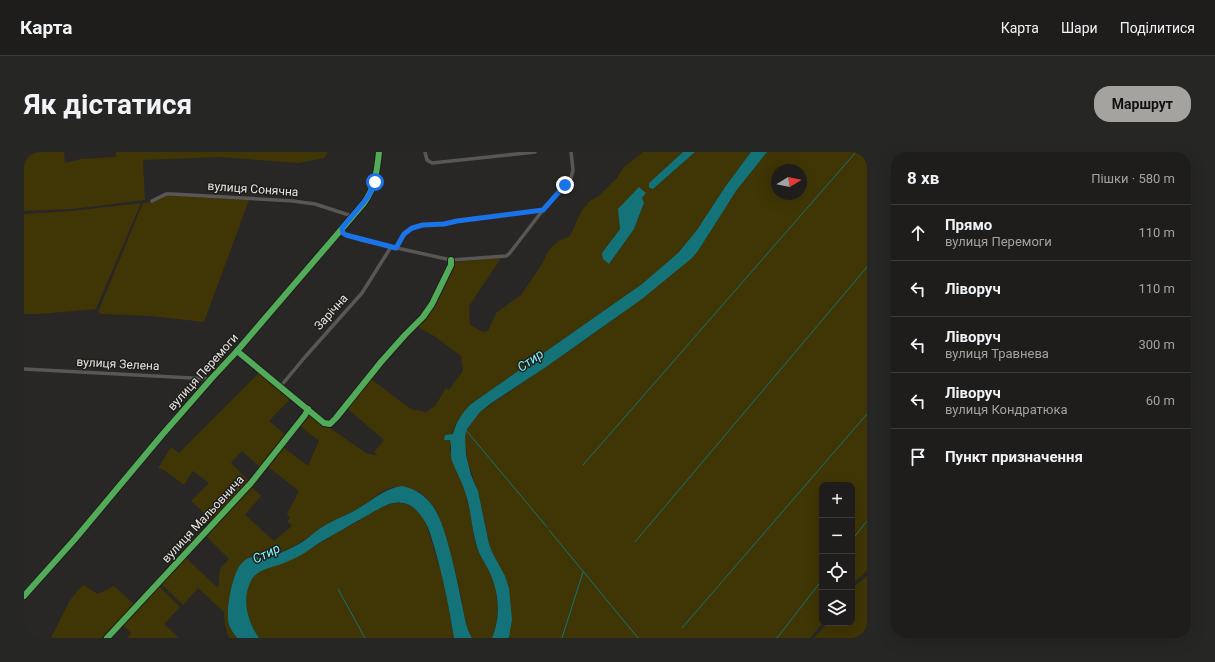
<!DOCTYPE html>
<html lang="uk">
<meta charset="utf-8">
<style>
:root{--surface:#1e1d1c;--page:#262625;--text:#f1f3f6;--muted:#a1a2a3;--line:#3c3b3b;--accent:#a4a3a0}
body{margin:0;font-family:Roboto,sans-serif;background:var(--page);color:var(--text)}
.controls{position:absolute;right:12px;bottom:12px;display:grid;overflow:hidden;border-radius:8px;box-shadow:0 4px 16px #0002}
.controls button{width:36px;height:36px;display:grid;place-items:center;padding:0;border:0;border-bottom:1px solid var(--line);background:var(--surface);color:var(--text);font:20px sans-serif}
.compass{position:absolute;left:747px;top:12px;width:36px;height:36px;border-radius:50%;background:var(--surface);box-shadow:0 4px 16px #0002;rotate:80deg}
.stop{position:absolute;width:12px;height:12px;margin:-9px;border:3px solid #1a73e8;border-radius:50%;background:#fff}
.stop.end{background:#1a73e8;border-color:#fff;box-shadow:0 1px 4px #0008}
.list{margin:0;padding:0;list-style:none}
h2{display:flex;justify-content:space-between;align-items:center;height:52px;margin:0;padding:0 16px;font-size:17px}
h2 small{font-size:13px;font-weight:400;color:var(--muted)}
.list li{display:grid;grid-template-columns:26px 1fr auto;gap:12px;align-items:center;box-sizing:border-box;height:56px;padding:0 16px;border-top:1px solid var(--line)}
.list b{display:block;font-size:15px;white-space:nowrap}
.list p{margin:0;font-size:13px;white-space:nowrap;color:var(--muted)}
.list em{font-size:13px;font-style:normal;color:var(--muted)}
.icon{flex:none;width:22px;height:22px;fill:none;stroke:currentColor;stroke-width:2;stroke-linecap:round;stroke-linejoin:round}
.map{position:relative;flex:none;width:843px;height:486px;overflow:hidden;border-radius:16px}
header{display:flex;align-items:center;gap:24px;box-sizing:border-box;height:56px;padding:0 20px;background:var(--surface);border-bottom:1px solid var(--line)}
header strong{font-size:19px}
nav{display:flex;gap:22px;margin-inline-start:auto;font-size:14px}
.intro{display:flex;align-items:center;justify-content:space-between;box-sizing:border-box;height:96px;padding:0 24px}
h1{margin:0;font-size:28px}
.button{padding:10px 18px;border-radius:16px;background:var(--accent);color:#111;font-size:14px;font-weight:700}
main{display:flex;gap:24px;padding:0 24px}
aside{flex:1;background:var(--surface);border-radius:16px;box-shadow:0 4px 16px #0002}
.map>svg:first-child{display:block}
</style>
<header>
<strong>Карта</strong>
<nav><a>Карта</a><a>Шари</a><a>Поділитися</a></nav>
</header>
<div class="intro"><h1>Як дістатися</h1><a class="button">Маршрут</a></div>
<main>
<div class="map">
<svg width="843" height="486" viewBox="0 0 843 486">
<rect width="100%" height="100%" fill="#282725"/>
<g fill="#3f3505" fill-rule="evenodd">
<path d="M0 0H40L41 11 58 7 92 5V0H304L300 6 275 11 195 5 119 8 121 48 48 57 0 59Z"/>
<path d="M619 0H659L625 31V35L626 36 629 37 671 0H727L701 35 673 78 654 101 618 132 447 252 431 273 426 288 427 291 426 298C432 316 440 333 444 351 448 365 448 379 452 393 455 403 461 411 466 420 475 441 476 465 468 486H448C441 474 439 459 437 445 434 429 430 414 425 398 420 377 415 353 395 340 392 338 373 335 369 335 359 337 346 349 338 354 326 362 312 366 300 374 290 380 281 389 270 394 263 397 255 401 248 404 236 408 226 400 217 412 208 422 201 460 205 473 207 478 210 482 213 486H205L201 473 200 460 174 436 159 453 136 431 161 405 194 436 196 417 205 407 181 383 227 334 237 344 221 363 250 389 268 374 263 369 266 366 263 362 275 339 243 314 259 295 284 314 295 289 275 273 284 260 299 272 303 274 342 301 351 303H353L350 300 360 288 323 256 347 227 387 257 402 260 411 254 422 236 425 238 439 219 437 204 410 184 392 174 403 164 431 110 477 106 445 154 446 173 459 180 464 179 472 161 497 143 518 112 525 98 534 89 546 84 558 58 566 49 575 44 593 26 599 16ZM620 51 610 77 586 111 578 101 596 77Z"/>
<path d="M743 0H843V419L828 432V333H798V471H799L786 486H484L488 468 469 402 465 392 454 339 444 311 441 294V284L443 277 456 260 522 215 593 165 674 99 712 39ZM753 18H777V42H753Z"/>
<path d="M143 43 225 48 180 170 126 164 78 162 74 160 119 51 128 50Z"/>
<path d="M117 51 72 157 17 162H0V62L48 59Z"/>
<path d="M236 220 267 246 245 269 263 284 237 316 218 299 207 311 226 330 189 369 167 349 185 331 169 319 160 333 140 318 134 316 147 295 155 301Z"/>
<path d="M371 351C386 350 395 359 402 372L419 425 430 486H235C224 469 216 448 227 429 235 415 251 415 264 409 277 403 288 395 301 388 311 381 322 376 333 370 345 362 357 354 371 351Z"/>
<path d="M843 424V486H790L804 471H828V436Z"/>
<path d="M59 433 74 442 90 434 111 453 81 486H27L46 448Z"/>
<path d="M134 433 156 455 140 472 155 486H103L107 481 98 472Z"/>
</g>
<g fill="#137378">
<path d="M659 0H671L629 37 626 36 625 35V31Z"/>
<path d="M727 0H743L712 39 674 99 668 106 618 147 522 215 466 252 456 260 443 277 441 284 442 303 447 323 454 339 465 392 469 402 481 424 485 436 488 468 485 485 484 486H468C477 465 475 441 466 421 461 410 454 402 452 391 447 374 447 356 441 340 438 329 432 320 428 309 426 302 428 294 426 288H420L421 283 429 282C432 270 438 261 447 252L618 132 654 101 673 78 701 35Z"/>
<path d="M615 35 622 41 618 46 620 51 610 77 585 112 579 107 578 101 596 77 594 57Z"/>
<path d="M378 334C411 341 418 370 426 399 430 415 434 431 437 448 440 460 441 475 448 486H430C425 455 419 425 410 394 407 384 404 372 397 364 393 358 385 351 378 351 373 350 367 351 363 353 351 358 340 366 328 372 315 380 302 386 289 395 280 402 270 407 260 411 248 416 234 416 227 429 217 448 224 470 235 486H213C210 482 207 478 205 473 201 460 208 422 217 412 226 400 236 408 248 404 257 401 267 396 275 392 284 387 291 379 300 374 311 367 324 363 335 356 349 348 361 336 378 334Z"/>
</g>
<g fill="none" stroke-linecap="round" stroke-linejoin="round">
<g stroke="#137378" stroke-width="1">
<path d="M441 277 523 375"/>
<path d="M559 313 832 0"/>
<path d="M525 378 614 486"/>
<path d="M828 388 843 369"/>
<path d="M611 390 843 115"/>
<path d="M314 437 341 486"/>
<path d="M658 476 843 262"/>
<path d="M538 486 559 420"/>
<path d="M753 486 798 428"/>
</g>
<g stroke="#585756" stroke-width="3.5">
<path d="M401 0 403 8 408 11 511 0"/>
<path d="M128 49 142 42H148L269 49 291 52 328 64"/>
<path d="M317 77 319 81 322 83 337 88 427 108 482 104 485 102 519 58 547 26 549 18 547 0"/>
<path d="M372 96 380 82 389 76 399 73 420 72 433 69 519 58"/>
<path d="M213 199 300 271 306 272 312 266 357 210 381 183 399 165 408 152 427 113V108"/>
<path d="M0 217 187 227"/>
<path d="M256 235 281 205 338 141 367 95"/>
<path d="M0 444 51 387 138 283 187 227 213 199 340 51C351 36 353 19 355 0"/>
<path d="M83 486 227 331 281 263 284 257"/>
</g>
<defs>
<g id="cycleway">
<path d="M213 199 300 271 306 272 312 266 357 210 381 183 399 165 408 152 427 113V108"/>
<path d="M0 444 51 387 138 283 187 227 213 199 340 51C351 36 353 19 355 0"/>
<path d="M83 486 227 331 281 263 284 257"/>
</g>
</defs>
<use href="#cycleway" stroke="#1f1e1b" stroke-width="8"/>
<use href="#cycleway" stroke="#51ab58" stroke-width="6"/>
</g>
<g fill="none" stroke-linecap="round" stroke-linejoin="round">
<path stroke="#1a73e8" stroke-width="5" d="M351 30 344 45 318 76 319 81 322 83 372 96 380 82 388 76 399 73 420 72 433 69 519 58 541 33"/>
</g>
<g text-anchor="middle" stroke-width="3" stroke-linejoin="round" paint-order="stroke">
<g font-size="12" fill="#e6e6e3" stroke="#1f1e1b">
<text transform="translate(229 37) rotate(4)" y="4">вулиця Сонячна</text>
<text transform="translate(307 160) rotate(-48)" y="4">Зарічна</text>
<text transform="translate(94 212) rotate(3)" y="4">вулиця Зелена</text>
<text transform="translate(179 220) rotate(-48)" y="4">вулиця Перемоги</text>
<text transform="translate(179 367) rotate(-47)" y="4">вулиця Мальовнича</text>
</g>
<g font-size="13" font-style="italic" fill="#7af4fc" stroke="#1f1e1b">
<text transform="translate(506 208) rotate(-35)" y="5">Стир</text>
<text transform="translate(242 401) rotate(-26)" y="5">Стир</text>
</g>
</g>
</svg>
<div class="controls">
<button>+</button>
<button>−</button>
<button><svg class="icon" aria-label="locate" viewBox="0 0 24 24"><circle cx="12" cy="12" r="6"/><path d="M12 2v4M12 18v4M2 12h4M18 12h4"/></svg></button>
<button><svg class="icon" aria-label="layers" viewBox="0 0 24 24"><path d="M12 4l9 5-9 5-9-5zM3 14l9 5 9-5"/></svg></button>
</div>
<svg class="compass" viewBox="-18 -18 36 36"><path d="M0-13l5 13h-10z" fill="#e53935"/><path d="M0 13l5-13h-10z" fill="#a1a2a3"/></svg>
<div class="stop" style="left:351px;top:30px"></div>
<div class="stop end" style="left:541px;top:33px"></div>
</div>
<aside>
<h2>8 хв<small>Пішки · 580 m</small></h2>
<ul class="list">
<li><svg class="icon" aria-label="ahead" viewBox="0 0 24 24"><path d="M12 20V5M6 11l6-6 6 6"/></svg><div><b>Прямо</b><p>вулиця Перемоги</p></div><em>110 m</em></li>
<li><svg class="icon" aria-label="left" viewBox="0 0 24 24"><path d="M17 20v-9H6M10 6l-5 5 5 5"/></svg><div><b>Ліворуч</b></div><em>110 m</em></li>
<li><svg class="icon" aria-label="left" viewBox="0 0 24 24"><path d="M17 20v-9H6M10 6l-5 5 5 5"/></svg><div><b>Ліворуч</b><p>вулиця Травнева</p></div><em>300 m</em></li>
<li><svg class="icon" aria-label="left" viewBox="0 0 24 24"><path d="M17 20v-9H6M10 6l-5 5 5 5"/></svg><div><b>Ліворуч</b><p>вулиця Кондратюка</p></div><em>60 m</em></li>
<li><svg class="icon" aria-label="arrive" viewBox="0 0 24 24"><path d="M6 21V4h12l-3 4 3 4H6"/></svg><div><b>Пункт призначення</b></div></li>
</ul>
</aside>
</main>
